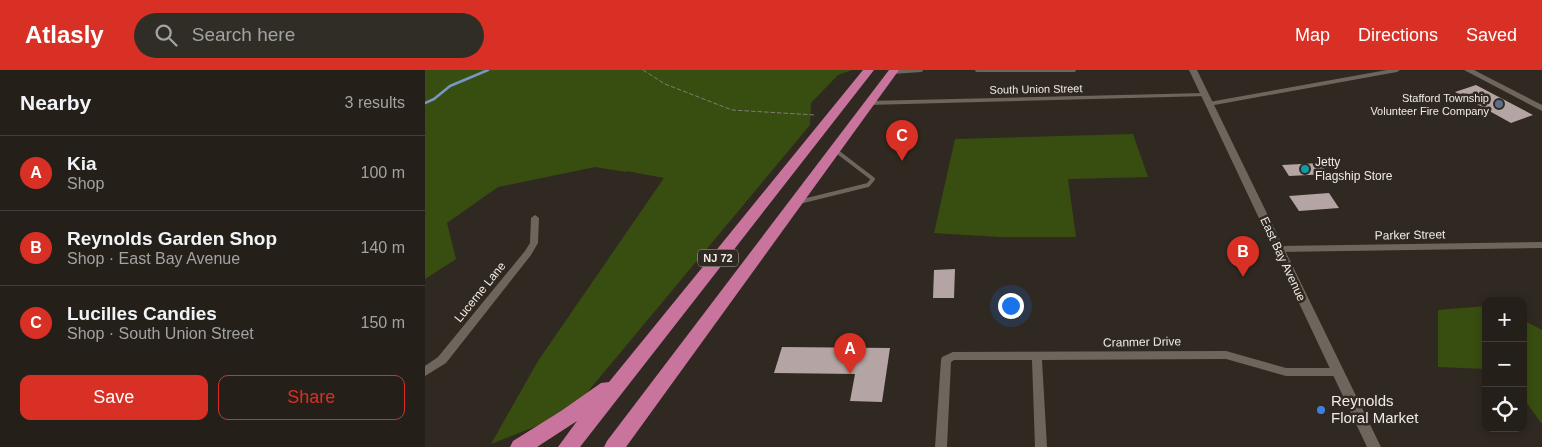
<!DOCTYPE html>
<meta charset="utf-8">
<style>
:root{--surface:#241f19;--page:#302c26;--text:#f1f3f6;--muted:#a3a2a2;--line:#413d38;--accent:#d93025}
body{margin:0;font-family:Arial,sans-serif;background:var(--page);color:var(--text)}
.controls{position:absolute;right:15px;bottom:15px;display:grid;overflow:hidden;border-radius:10px;box-shadow:0 2px 8px #0003}
.controls button{width:45px;height:45px;display:grid;place-items:center;padding:0;border:0;border-bottom:1px solid var(--line);background:var(--surface);color:var(--text);font:25px sans-serif}
.you{position:absolute;left:585px;top:235px;width:18px;height:18px;margin:-12px;border:4px solid #fff;border-radius:50%;background:#1a73e8;box-shadow:0 0 0 8px #1a73e833}
.badge{display:grid;place-items:center;width:32px;height:32px;border-radius:50%;background:var(--accent);color:#fff;font-size:16px;font-weight:700}
.pin{position:absolute;translate:-50% -41px;filter:drop-shadow(0 1px 2px #0008)}
.pin::after{content:'';position:absolute;top:26px;width:18px;height:15px;background:inherit;clip-path:polygon(0 0,100% 0,50% 100%)}
.list{margin:0;padding:0;list-style:none}
h2{display:flex;justify-content:space-between;align-items:center;height:65px;margin:0;padding:0 20px;font-size:21px}
h2 small{font-size:16px;font-weight:400;color:var(--muted)}
.list li{display:grid;grid-template-columns:32px 1fr auto;gap:15px;align-items:center;box-sizing:border-box;height:75px;padding:0 20px;border-top:1px solid var(--line)}
.list b{display:block;font-size:19px;white-space:nowrap}
.list p{margin:0;font-size:16px;white-space:nowrap;color:var(--muted)}
.list em{font-size:16px;font-style:normal;color:var(--muted)}
.actions{display:flex;gap:10px;padding:15px 20px}
.actions a{flex:1;padding:11px 0;border:1px solid var(--accent);border-radius:10px;text-align:center;font-size:18px;color:var(--accent)}
.actions .main{background:var(--accent);color:#fff}
.icon{flex:none;width:28px;height:28px;fill:none;stroke:currentColor;stroke-width:2;stroke-linecap:round;stroke-linejoin:round}
.map{position:relative;flex:none;width:1117px;height:377px;overflow:hidden}
header{display:flex;align-items:center;gap:30px;box-sizing:border-box;height:70px;padding:0 25px;background:var(--accent);color:#fff}
header strong{font-size:24px}
nav{display:flex;gap:28px;margin-inline-start:auto;font-size:18px}
.search{width:350px;height:45px;background:var(--page);display:flex;align-items:center;gap:12px;box-sizing:border-box;padding:0 18px;border-radius:28px;color:var(--muted);font-size:19px}
main{display:flex}
aside{flex:1;background:var(--surface)}
.map>svg:first-child{display:block}
</style>
<header>
<strong>Atlasly</strong>
<div class="search"><svg class="icon" aria-label="search" viewBox="0 0 24 24"><circle cx="10" cy="10" r="6"/><path d="M15 15l6 6"/></svg>Search here</div>
<nav><a>Map</a><a>Directions</a><a>Saved</a></nav>
</header>
<main>
<aside>
<h2>Nearby<small>3 results</small></h2>
<ul class="list">
<li><span class="badge">A</span><div><b>Kia</b><p>Shop</p></div><em>100 m</em></li>
<li><span class="badge">B</span><div><b>Reynolds Garden Shop</b><p>Shop · East Bay Avenue</p></div><em>140 m</em></li>
<li><span class="badge">C</span><div><b>Lucilles Candies</b><p>Shop · South Union Street</p></div><em>150 m</em></li>
</ul>
<div class="actions"><a class="main">Save</a><a>Share</a></div>
</aside>
<div class="map">
<svg width="1117" height="377" viewBox="0 0 1117 377">
<rect width="100%" height="100%" fill="#302921"/>
<g fill="#384e10">
<path d="M0 0H427L413 5 386 33 385 55 145 343 66 374 113 291 239 108 202 101 201 102 170 97 73 117 22 153 31 189 0 209Z"/>
<path d="M708 64 723 107 643 109 651 167H575L509 163 530 69Z"/>
<path d="M1061 236V299L1013 297V240Z"/>
<path d="M1098 250 1117 260V354L1098 328Z"/>
</g>
<g fill="none" stroke-linecap="round" stroke-linejoin="round">
<path stroke="#7997c6" stroke-width="2.5" d="M0 33 9 29 25 16 63 0"/>
</g>
<g fill="#b4a5a4">
<path d="M1051 15 1108 45 1086 53 1030 22Z"/>
<path d="M895 93 904 104 864 106 857 95Z"/>
<path d="M904 123 914 138 874 141 864 126Z"/>
<path d="M530 199 529 228H508L509 200Z"/>
<path d="M357 277 465 278 457 332 425 331 430 304 349 303Z"/>
</g>
<g fill="none" stroke-linecap="round" stroke-linejoin="round">
<path stroke="#817b74" stroke-width="1" stroke-dasharray="4.5 2" stroke-linecap="butt" d="M218 0 240 14 307 40 390 45"/>
<g stroke="#6e665d" stroke-width="4">
<path d="M552 0H649"/>
<path d="M468 2 496 0"/>
<path d="M374 132 443 115 448 109 410 80"/>
</g>
<g fill="#6e665d" fill-rule="evenodd">
<path d="M962 0H975L972 2 784 36 781 34 784 32Z"/>
<path d="M780 23 782 24V26L443 35 440 33 443 31Z"/>
<path d="M110 145 114 148 113 173 106 185 21 293 0 306V296L13 287 100 181 105 173 106 148Z"/>
<path d="M1117 172V178L854 182 850 179 854 176Z"/>
<path d="M801 281 861 298H912L916 299 917 302 916 305 912 306H861L801 289 617 290 622 377H610L607 290H529L526 292 522 377H510L516 290 517 287 528 282Z"/>
</g>
<g fill="#6e665d" fill-rule="evenodd">
<path d="M764 0H772L956 377H942Z"/>
<path d="M1039 0H1049L1117 35V41Z"/>
</g>
<g fill="#c9749c" fill-rule="evenodd">
<path d="M438 0H449L155 377H133L152 351 112 377H85L88 371 136 341 176 313 184 312Z"/>
<path d="M464 0H474L201 377H179L182 371Z"/>
</g>
</g>
<circle fill="#5c6f8a" stroke="#302921" stroke-width="2" cx="1074" cy="34" r="5"/>
<circle fill="#0f9aa8" stroke="#302921" stroke-width="2" cx="880" cy="99" r="5"/>
<circle fill="#3f7fe0" stroke="#302921" stroke-width="2" cx="896" cy="340" r="5"/>
<g text-anchor="middle" stroke-width="5" stroke-linejoin="round" paint-order="stroke">
<g font-size="11" fill="#f0ebe6" stroke="#302921">
<text transform="translate(611 19) rotate(-1)" y="4">South Union Street</text>
</g>
<g font-size="11" fill="#f0ebe6" stroke="#302921" text-anchor="end">
<text x="1064" y="32">Stafford Township<tspan x="1064" dy="13">Volunteer Fire Company</tspan></text>
</g>
<rect fill="#302921" stroke="#b6b1ab" stroke-width="1" x="273" y="179.5" width="40" height="17" rx="4"/>
<g font-size="11" font-weight="bold" fill="#f0ebe6">
<text x="293" y="192">NJ 72</text>
</g>
<g font-size="12" fill="#f0ebe6" stroke="#302921" text-anchor="start">
<text x="890" y="96">Jetty<tspan x="890" dy="14">Flagship Store</tspan></text>
</g>
<g font-size="12" fill="#f0ebe6" stroke="#302921">
<text transform="translate(985 165) rotate(-1)" y="4">Parker Street</text>
<text transform="translate(858 189) rotate(65)" y="4">East Bay Avenue</text>
<text transform="translate(55 222) rotate(-51)" y="4">Lucerne Lane</text>
<text transform="translate(717 272) rotate(-1)" y="4">Cranmer Drive</text>
</g>
<g font-size="15" fill="#f0ebe6" stroke="#302921" text-anchor="start">
<text x="906" y="336">Reynolds<tspan x="906" dy="17">Floral Market</tspan></text>
</g>
</g>
</svg>
<div class="controls">
<button>+</button>
<button>−</button>
<button><svg class="icon" aria-label="locate" viewBox="0 0 24 24"><circle cx="12" cy="12" r="6"/><path d="M12 2v4M12 18v4M2 12h4M18 12h4"/></svg></button>
</div>
<div class="you"></div>
<div class="pin badge" style="left:425px;top:304px">A</div>
<div class="pin badge" style="left:818px;top:207px">B</div>
<div class="pin badge" style="left:477px;top:91px">C</div>
</div>
</main>
